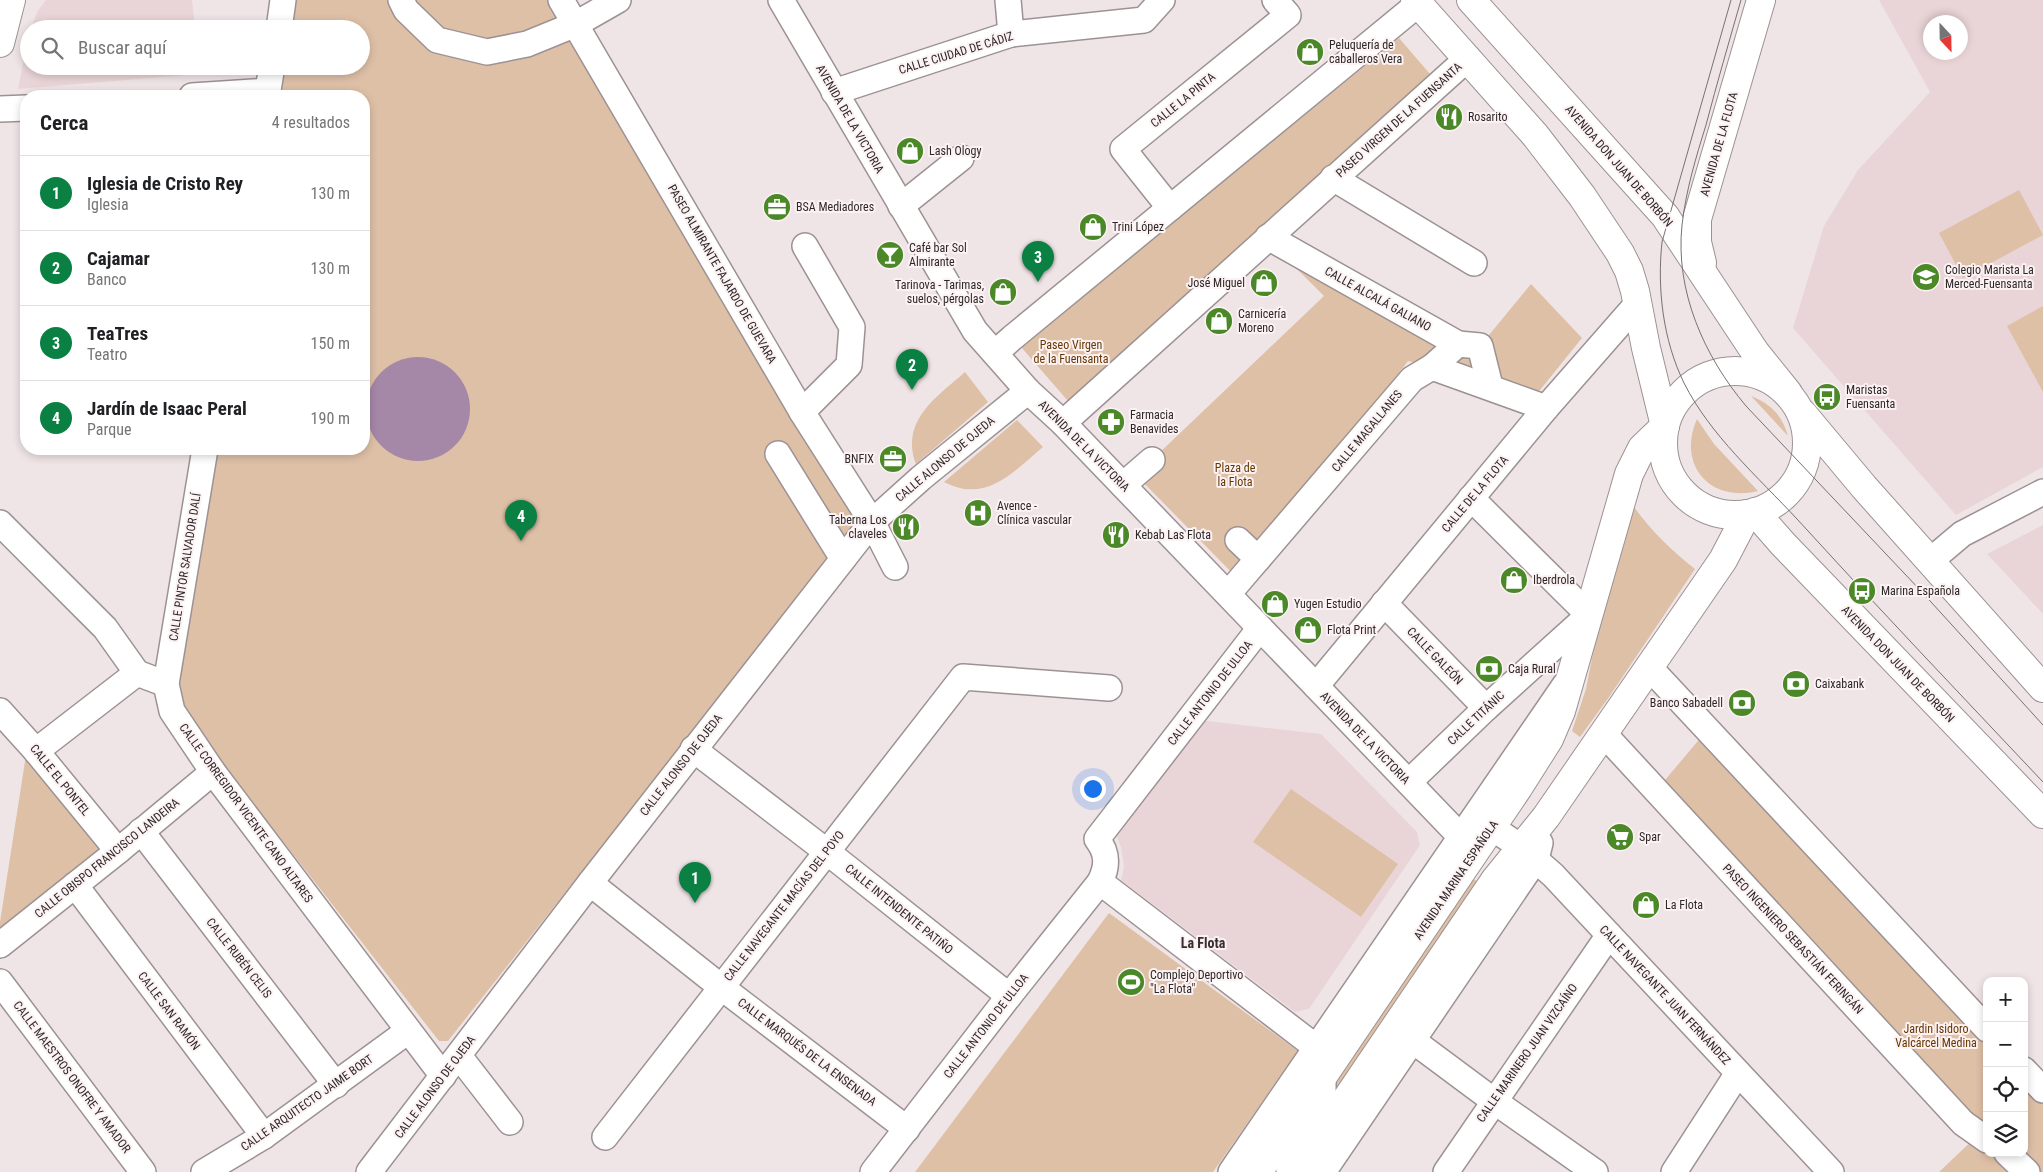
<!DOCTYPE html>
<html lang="es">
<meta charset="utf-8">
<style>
:root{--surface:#fff;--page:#f6f6f6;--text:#202124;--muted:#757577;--line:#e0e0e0;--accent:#0b8043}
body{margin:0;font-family:"Roboto Condensed",sans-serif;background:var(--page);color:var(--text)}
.controls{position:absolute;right:15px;bottom:15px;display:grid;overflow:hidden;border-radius:10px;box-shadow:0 2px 8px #0003}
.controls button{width:45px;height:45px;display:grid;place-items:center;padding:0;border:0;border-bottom:1px solid var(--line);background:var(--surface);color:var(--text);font:25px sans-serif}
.compass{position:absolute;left:1923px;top:15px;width:45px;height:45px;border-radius:50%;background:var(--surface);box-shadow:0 2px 8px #0003;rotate:158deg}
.you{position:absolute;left:1092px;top:788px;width:18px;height:18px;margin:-12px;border:4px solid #fff;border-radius:50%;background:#1a73e8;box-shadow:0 0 0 8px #1a73e833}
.badge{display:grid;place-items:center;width:32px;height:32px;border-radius:50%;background:var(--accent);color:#fff;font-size:16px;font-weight:700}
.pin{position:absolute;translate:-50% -41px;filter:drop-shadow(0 1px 2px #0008)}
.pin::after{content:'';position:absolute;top:26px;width:18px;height:15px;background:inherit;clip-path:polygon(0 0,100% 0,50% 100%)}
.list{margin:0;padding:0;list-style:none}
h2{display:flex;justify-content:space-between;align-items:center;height:65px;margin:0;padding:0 20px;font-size:21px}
h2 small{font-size:16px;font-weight:400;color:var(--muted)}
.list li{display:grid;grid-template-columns:32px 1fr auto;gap:15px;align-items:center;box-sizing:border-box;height:75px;padding:0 20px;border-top:1px solid var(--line)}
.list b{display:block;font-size:19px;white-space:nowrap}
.list p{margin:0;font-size:16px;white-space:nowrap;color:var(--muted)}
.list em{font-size:16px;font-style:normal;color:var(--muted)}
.icon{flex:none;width:28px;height:28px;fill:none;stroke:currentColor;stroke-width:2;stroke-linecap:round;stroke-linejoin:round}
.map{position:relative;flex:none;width:2043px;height:1172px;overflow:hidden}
.search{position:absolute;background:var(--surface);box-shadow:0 2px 8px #0003;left:20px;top:20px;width:350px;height:55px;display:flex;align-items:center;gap:12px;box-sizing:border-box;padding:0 18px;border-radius:28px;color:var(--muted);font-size:19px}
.panel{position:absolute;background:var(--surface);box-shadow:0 2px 8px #0003;left:20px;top:90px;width:350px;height:365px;border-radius:20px}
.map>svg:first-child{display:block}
</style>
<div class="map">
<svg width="2043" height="1172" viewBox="0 0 2043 1172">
<rect width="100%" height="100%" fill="#f0e5e6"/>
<g fill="#e9d5d7" fill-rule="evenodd">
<path d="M46 0H192L195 29H31L37 12Z"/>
<path d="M1879 0H2043V467L1956 515 1793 328 1824 226 1858 170 1930 92ZM1930 22H1960V52H1930Z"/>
<path d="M29 34V66H198V74L18 89Z"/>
<path d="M2043 525V614L1987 554Z"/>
<path d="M1199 720 1321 734 1417 832 1420 845 1309 1009 1295 1012 1121 880 1124 867 1121 847 1115 832Z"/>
</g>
<g fill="#dec0a7">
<path d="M292 0H567L866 511 448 1041H439L192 725 176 697 214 449H364V96H275L280 66H361V29H287Z"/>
<path d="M1399 38 1430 74 1068 401 1021 347Z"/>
<path d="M2019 190 2043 235 1963 278 1939 233Z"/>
<path d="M1297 238 1480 346 1531 284 1582 338 1536 395 1408 361 1240 581 1136 475 1324 296 1282 254Z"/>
<path d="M2043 306V392L2007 326Z"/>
<path d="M965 372 988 402 916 464C900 420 937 397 965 372Z"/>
<path d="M1751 396C1771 404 1782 415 1788 436Z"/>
<path d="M1697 419 1714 444 1758 491C1709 503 1677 464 1697 419Z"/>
<path d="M1017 420 1043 447C1013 472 986 504 944 482Z"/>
<path d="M1632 504C1649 529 1671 550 1695 569L1609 697 1580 737 1572 731 1586 689 1599 623Z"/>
<path d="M1703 735 1987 1040V1153H2024V1080L2043 1073V1172H1939L1979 1134 1660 786Z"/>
<path d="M28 742 118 851 0 945V922Z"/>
<path d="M1291 789 1398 864 1361 917 1253 842Z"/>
<path d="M1471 878 1481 883 1336 1096 1331 1082Z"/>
<path d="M1109 913 1298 1051 1213 1172H915Z"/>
</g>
<circle fill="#a587a8" cx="418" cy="409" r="52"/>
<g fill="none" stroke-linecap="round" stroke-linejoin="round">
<defs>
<g id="minor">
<path d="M401 0 406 10 437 40 487 52 527 44 576 24 618 0"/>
<path d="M561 0 802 412 872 522 895 567"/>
<path d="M781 0 975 331 1028 391 1063 423 1461 837"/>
<path d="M1008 0 1011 34"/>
<path d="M279 29 283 0"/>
<path d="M834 92 1011 34 1144 20 1162 0"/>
<path d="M192 96 268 91"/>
<path d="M267 96 272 66"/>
<path d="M0 109 26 108"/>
<path d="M1333 178 1474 263"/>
<path d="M901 206 961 158"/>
<path d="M1170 208 1123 149 1288 15 1275 0"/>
<path d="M1268 237 1458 344 1432 367"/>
<path d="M1458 344 1480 346 1490 386"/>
<path d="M995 353 1012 338 1418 4"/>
<path d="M802 412 849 365 852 327 805 246"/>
<path d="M1063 423 1468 58"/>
<path d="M205 449 166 684 172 711 213 772 443 1076"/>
<path d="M778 454 843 559"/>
<path d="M1123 485 1152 460"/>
<path d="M0 523 105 628 137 673 166 684"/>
<path d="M1238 540 1258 559"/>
<path d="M1930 561 1962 534 2043 492"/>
<path d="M1228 594 1412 379 1432 367 1546 408"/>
<path d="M1384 603 1486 708"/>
<path d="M1649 667 1987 1029"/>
<path d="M1316 686 1546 408 1638 303"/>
<path d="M0 711 36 751 118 851"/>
<path d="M1604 734 1963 1123 1987 1140"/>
<path d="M693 749 826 851 1009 996"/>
<path d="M36 751 137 673"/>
<path d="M1409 782 1486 708 1589 615 1471 498"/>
<path d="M1491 827 1522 848 1553 875 1831 1172"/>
<path d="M141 831 336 1085"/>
<path d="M1100 882C1108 866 1108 853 1097 839L1260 628"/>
<path d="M590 883 721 987 907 1129"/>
<path d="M75 885 264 1136"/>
<path d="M0 945 118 851 213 772"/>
<path d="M0 982 143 1172"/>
<path d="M1412 1040 1494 1101 1595 1172"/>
<path d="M459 1056 510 1122"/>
<path d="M2024 1070 2043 1090"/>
<path d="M605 1137 963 677 1109 688"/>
<path d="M2007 1153 2027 1172"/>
<path d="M204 1172 264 1136 408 1031"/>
<path d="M369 1172 590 883 872 522 921 478 1028 391"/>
<path d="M873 1172 1009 996 1100 882 1317 1048 1323 1070V1101L1320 1110 1305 1135 1289 1170"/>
<path d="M1231 1172 1565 685"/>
<path d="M1323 1172 1536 859 1540 843"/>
<path d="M1446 1172 1609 935"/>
<path d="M1674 1172 1738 1073"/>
</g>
<g id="major">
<path d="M1415 0 1535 135 1582 196 1620 253 1629 271 1635 291 1646 348 1665 426"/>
<path d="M1471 0 1665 216 1755 352 1788 393"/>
<path d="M0 43 11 0"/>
<path d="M1702 263 1697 242V219L1761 0"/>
<circle cx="1735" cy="443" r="72"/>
<path d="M1803 414 1864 487 2043 688"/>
<path d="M1755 512 1783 544 2043 814"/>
<path d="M1258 1172 1518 788 1549 739 1561 711 1629 474 1642 448 1665 426"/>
<path d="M1297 1172 1495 880 1546 817 1723 560 1747 514"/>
</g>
</defs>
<use href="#minor" stroke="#9d9293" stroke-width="28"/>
<use href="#major" stroke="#9d9293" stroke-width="30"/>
<use href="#minor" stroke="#fff" stroke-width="25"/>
<use href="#major" stroke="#fff" stroke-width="28"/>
<g stroke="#787172" stroke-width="1">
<path d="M1731 0 1662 242C1657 289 1663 340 1684 383 1710 435 1758 477 1797 519 1878 608 1961 695 2043 782"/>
<path d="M1741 0C1729 42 1717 83 1706 125 1696 157 1686 190 1682 225 1675 291 1704 356 1746 406L1921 591 2043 725"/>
</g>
</g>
<defs>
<symbol id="shop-disc" viewBox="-11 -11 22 22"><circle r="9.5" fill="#4b8827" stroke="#fdf2f3"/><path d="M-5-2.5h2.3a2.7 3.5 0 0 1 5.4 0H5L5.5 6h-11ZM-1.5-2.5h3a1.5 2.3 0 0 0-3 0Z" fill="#fff"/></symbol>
<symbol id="restaurant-disc" viewBox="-11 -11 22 22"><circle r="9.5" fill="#4b8827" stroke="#fdf2f3"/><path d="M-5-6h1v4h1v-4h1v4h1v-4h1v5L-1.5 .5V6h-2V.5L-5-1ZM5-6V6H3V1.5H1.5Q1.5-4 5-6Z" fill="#fff"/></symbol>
<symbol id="office-disc" viewBox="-11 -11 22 22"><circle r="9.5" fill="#4b8827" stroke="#fdf2f3"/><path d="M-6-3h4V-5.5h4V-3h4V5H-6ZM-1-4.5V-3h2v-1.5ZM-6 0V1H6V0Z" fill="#fff"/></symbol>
<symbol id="bar-disc" viewBox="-11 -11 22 22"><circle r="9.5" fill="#4b8827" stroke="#fdf2f3"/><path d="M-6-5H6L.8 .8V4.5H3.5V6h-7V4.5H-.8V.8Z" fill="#fff"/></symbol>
<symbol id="school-disc" viewBox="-11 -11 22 22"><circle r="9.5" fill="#4b8827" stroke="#fdf2f3"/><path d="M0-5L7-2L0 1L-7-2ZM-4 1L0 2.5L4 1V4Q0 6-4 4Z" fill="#fff"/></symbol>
<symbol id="bus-disc" viewBox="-11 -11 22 22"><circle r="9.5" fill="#4b8827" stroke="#fdf2f3"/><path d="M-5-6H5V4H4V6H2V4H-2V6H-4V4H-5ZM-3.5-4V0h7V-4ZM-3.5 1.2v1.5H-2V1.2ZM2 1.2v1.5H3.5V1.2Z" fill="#fff"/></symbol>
<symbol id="pharmacy-disc" viewBox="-11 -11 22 22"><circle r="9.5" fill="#4b8827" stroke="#fdf2f3"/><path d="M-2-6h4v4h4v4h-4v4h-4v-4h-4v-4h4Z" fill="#fff"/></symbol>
<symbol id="hospital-disc" viewBox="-11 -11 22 22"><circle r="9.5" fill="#4b8827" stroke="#fdf2f3"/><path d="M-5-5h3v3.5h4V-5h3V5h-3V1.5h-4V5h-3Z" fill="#fff"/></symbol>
<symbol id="bank-disc" viewBox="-11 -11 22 22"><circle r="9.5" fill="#4b8827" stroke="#fdf2f3"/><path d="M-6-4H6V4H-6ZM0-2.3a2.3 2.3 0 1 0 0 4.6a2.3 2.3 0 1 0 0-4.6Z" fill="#fff"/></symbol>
<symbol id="supermarket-disc" viewBox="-11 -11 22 22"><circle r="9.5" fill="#4b8827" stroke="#fdf2f3"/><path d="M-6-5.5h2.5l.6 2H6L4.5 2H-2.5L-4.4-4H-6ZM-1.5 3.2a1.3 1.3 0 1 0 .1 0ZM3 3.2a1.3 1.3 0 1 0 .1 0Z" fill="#fff"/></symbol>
<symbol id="stadium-disc" viewBox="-11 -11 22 22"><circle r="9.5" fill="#4b8827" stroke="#fdf2f3"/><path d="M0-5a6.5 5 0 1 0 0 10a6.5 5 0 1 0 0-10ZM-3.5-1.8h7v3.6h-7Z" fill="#fff"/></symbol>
</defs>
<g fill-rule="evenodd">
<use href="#shop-disc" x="1294" y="36" width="32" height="32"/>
<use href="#restaurant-disc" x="1433" y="101" width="32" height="32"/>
<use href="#shop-disc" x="894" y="135" width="32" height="32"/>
<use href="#office-disc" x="761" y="191" width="32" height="32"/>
<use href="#shop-disc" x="1077" y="211" width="32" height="32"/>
<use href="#bar-disc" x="874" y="239" width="32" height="32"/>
<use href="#school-disc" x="1910" y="261" width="32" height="32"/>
<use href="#shop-disc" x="1248" y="267" width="32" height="32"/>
<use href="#shop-disc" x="987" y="276" width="32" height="32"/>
<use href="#shop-disc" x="1203" y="305" width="32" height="32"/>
<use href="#bus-disc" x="1811" y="381" width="32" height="32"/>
<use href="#pharmacy-disc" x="1095" y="406" width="32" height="32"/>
<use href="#office-disc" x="877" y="443" width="32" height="32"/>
<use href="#hospital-disc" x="962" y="497" width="32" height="32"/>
<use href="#restaurant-disc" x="890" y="511" width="32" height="32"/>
<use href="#restaurant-disc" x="1100" y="519" width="32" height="32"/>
<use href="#shop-disc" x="1498" y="564" width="32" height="32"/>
<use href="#bus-disc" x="1846" y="575" width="32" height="32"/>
<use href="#shop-disc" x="1259" y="588" width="32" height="32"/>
<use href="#shop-disc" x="1292" y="614" width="32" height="32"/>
<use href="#bank-disc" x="1473" y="653" width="32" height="32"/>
<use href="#bank-disc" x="1780" y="668" width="32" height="32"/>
<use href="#bank-disc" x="1726" y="687" width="32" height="32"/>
<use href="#supermarket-disc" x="1604" y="821" width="32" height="32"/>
<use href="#shop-disc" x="1630" y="889" width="32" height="32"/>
<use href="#stadium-disc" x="1115" y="966" width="32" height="32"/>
</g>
<g text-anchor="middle" stroke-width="4" stroke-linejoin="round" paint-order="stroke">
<g font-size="12" fill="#2c2828" stroke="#fdf2f3" text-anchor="start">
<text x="1329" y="49">Peluquería de<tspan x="1329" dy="14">caballeros Vera</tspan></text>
<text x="1468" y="121">Rosarito</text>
<text x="929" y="155">Lash Ology</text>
<text x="796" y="211">BSA Mediadores</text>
<text x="1112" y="231">Trini López</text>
<text x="909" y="252">Café bar Sol<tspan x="909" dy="14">Almirante</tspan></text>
<text x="1945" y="274">Colegio Marista La<tspan x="1945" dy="14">Merced-Fuensanta</tspan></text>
<text x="1245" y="287" text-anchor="end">José Miguel</text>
<text x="984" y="289" text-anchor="end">Tarinova - Tarimas,<tspan x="984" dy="14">suelos, pérgolas</tspan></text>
<text x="1238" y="318">Carnicería<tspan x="1238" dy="14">Moreno</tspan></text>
<text x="1846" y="394">Maristas<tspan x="1846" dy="14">Fuensanta</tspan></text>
<text x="1130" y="419">Farmacia<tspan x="1130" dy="14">Benavides</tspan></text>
<text x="874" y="463" text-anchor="end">BNFIX</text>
<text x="997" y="510">Avence -<tspan x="997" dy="14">Clínica vascular</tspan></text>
<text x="887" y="524" text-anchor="end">Taberna Los<tspan x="887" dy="14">claveles</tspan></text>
<text x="1135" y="539">Kebab Las Flota</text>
<text x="1533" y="584">Iberdrola</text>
<text x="1881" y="595">Marina Española</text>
<text x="1294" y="608">Yugen Estudio</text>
<text x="1327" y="634">Flota Print</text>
<text x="1508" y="673">Caja Rural</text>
<text x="1815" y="688">Caixabank</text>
<text x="1723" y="707" text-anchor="end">Banco Sabadell</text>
<text x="1639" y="841">Spar</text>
<text x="1665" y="909">La Flota</text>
<text x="1150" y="979">Complejo Deportivo<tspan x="1150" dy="14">"La Flota"</tspan></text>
</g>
<g font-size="12" fill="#2c2828" stroke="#fdf2f3">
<text transform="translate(956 53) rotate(-17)" y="4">CALLE CIUDAD DE CÁDIZ</text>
<text transform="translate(1183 100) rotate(-39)" y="4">CALLE LA PINTA</text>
<text transform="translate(850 119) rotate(60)" y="4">AVENIDA DE LA VICTORIA</text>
<text transform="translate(1399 120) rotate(-42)" y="4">PASEO VIRGEN DE LA FUENSANTA</text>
<text transform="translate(1719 144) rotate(-74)" y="4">AVENIDA DE LA FLOTA</text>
<text transform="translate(1619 166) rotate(49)" y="4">AVENIDA DON JUAN DE BORBÓN</text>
<text transform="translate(722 274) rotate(60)" y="4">PASEO ALMIRANTE FAJARDO DE GUEVARA</text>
<text transform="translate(1378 299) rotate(29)" y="4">CALLE ALCALÁ GALIANO</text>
<text transform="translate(1367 431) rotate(-50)" y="4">CALLE MAGALLANES</text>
<text transform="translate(1084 446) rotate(45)" y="4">AVENIDA DE LA VICTORIA</text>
<text transform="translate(945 459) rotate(-40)" y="4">CALLE ALONSO DE OJEDA</text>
<text transform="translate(1475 494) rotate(-50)" y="4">CALLE DE LA FLOTA</text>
<text transform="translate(185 567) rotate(-81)" y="4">CALLE PINTOR SALVADOR DALÍ</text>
<text transform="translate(1435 656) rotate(46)" y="4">CALLE GALEÓN</text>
<text transform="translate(1898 664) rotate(46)" y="4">AVENIDA DON JUAN DE BORBÓN</text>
<text transform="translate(1210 693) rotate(-52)" y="4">CALLE ANTONIO DE ULLOA</text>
<text transform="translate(1476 718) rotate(-43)" y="4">CALLE TITÁNIC</text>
<text transform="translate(1365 738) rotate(46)" y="4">AVENIDA DE LA VICTORIA</text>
<text transform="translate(681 765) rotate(-52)" y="4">CALLE ALONSO DE OJEDA</text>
<text transform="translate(60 780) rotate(51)" y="4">CALLE EL PONTEL</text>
<text transform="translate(246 813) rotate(54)" y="4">CALLE CORREGIDOR VICENTE CANO ALTARES</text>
<text transform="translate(107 858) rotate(-39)" y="4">CALLE OBISPO FRANCISCO LANDEIRA</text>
<text transform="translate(1456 880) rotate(-56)" y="4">AVENIDA MARINA ESPAÑOLA</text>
<text transform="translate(784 906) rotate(-52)" y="4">CALLE NAVEGANTE MACÍAS DEL POYO</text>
<text transform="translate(899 909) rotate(39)" y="4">CALLE INTENDENTE PATIÑO</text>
<text transform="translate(1793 939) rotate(47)" y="4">PASEO INGENIERO SEBASTIÁN FERINGÁN</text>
<text transform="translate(239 958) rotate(52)" y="4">CALLE RUBÉN CELIS</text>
<text transform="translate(1665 995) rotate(47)" y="4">CALLE NAVEGANTE JUAN FERNÁNDEZ</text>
<text transform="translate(169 1011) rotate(53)" y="4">CALLE SAN RAMÓN</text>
<text transform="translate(986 1026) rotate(-52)" y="4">CALLE ANTONIO DE ULLOA</text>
<text transform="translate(807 1052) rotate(37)" y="4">CALLE MARQUÉS DE LA ENSENADA</text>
<text transform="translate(1527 1053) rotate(-55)" y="4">CALLE MARINERO JUAN VIZCAÍNO</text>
<text transform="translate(72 1077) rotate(53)" y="4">CALLE MAESTROS ONOFRE Y AMADOR</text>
<text transform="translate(435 1087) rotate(-53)" y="4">CALLE ALONSO DE OJEDA</text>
<text transform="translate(307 1103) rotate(-35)" y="4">CALLE ARQUITECTO JAIME BORT</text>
</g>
<g font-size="12" fill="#643600" stroke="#fdf2f3">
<text x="1071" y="349">Paseo Virgen<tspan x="1071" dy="14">de la Fuensanta</tspan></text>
<text x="1235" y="472">Plaza de<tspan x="1235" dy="14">la Flota</tspan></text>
<text x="1936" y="1033">Jardin Isidoro<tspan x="1936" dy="14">Valcárcel Medina</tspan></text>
</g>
<g font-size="14" font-weight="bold" fill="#352d2e" stroke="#fdf2f3">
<text x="1203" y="948">La Flota</text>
</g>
</g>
</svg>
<div class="controls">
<button>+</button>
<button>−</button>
<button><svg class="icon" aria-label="locate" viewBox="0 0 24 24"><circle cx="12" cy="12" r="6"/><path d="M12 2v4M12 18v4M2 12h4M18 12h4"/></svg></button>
<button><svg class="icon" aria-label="layers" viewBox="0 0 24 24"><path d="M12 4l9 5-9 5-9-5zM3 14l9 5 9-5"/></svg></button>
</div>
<svg class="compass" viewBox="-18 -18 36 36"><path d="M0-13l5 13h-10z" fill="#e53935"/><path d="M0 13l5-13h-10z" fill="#757577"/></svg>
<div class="you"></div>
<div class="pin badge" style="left:695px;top:903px">1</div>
<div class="pin badge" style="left:912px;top:390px">2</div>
<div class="pin badge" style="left:1038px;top:282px">3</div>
<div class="pin badge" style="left:521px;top:541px">4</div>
<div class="search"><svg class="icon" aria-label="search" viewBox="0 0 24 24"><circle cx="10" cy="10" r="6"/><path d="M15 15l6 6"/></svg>Buscar aquí</div>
<section class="panel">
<h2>Cerca<small>4 resultados</small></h2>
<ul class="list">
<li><span class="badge">1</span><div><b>Iglesia de Cristo Rey</b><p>Iglesia</p></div><em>130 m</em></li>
<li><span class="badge">2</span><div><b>Cajamar</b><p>Banco</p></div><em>130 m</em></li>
<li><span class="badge">3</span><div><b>TeaTres</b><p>Teatro</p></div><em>150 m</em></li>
<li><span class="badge">4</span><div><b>Jardín de Isaac Peral</b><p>Parque</p></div><em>190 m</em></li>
</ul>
</section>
</div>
